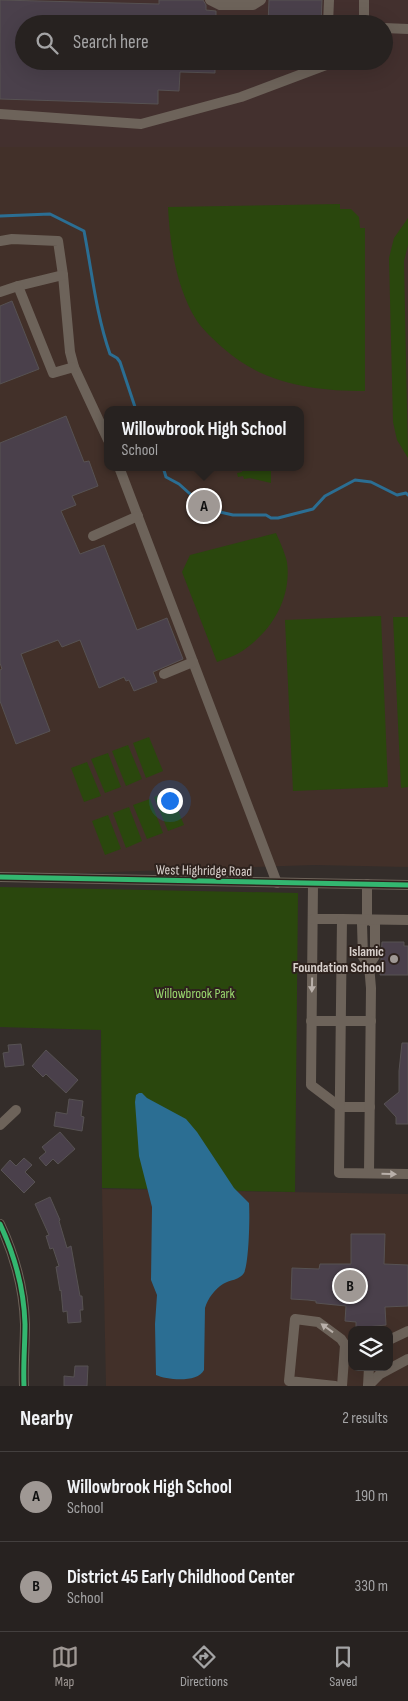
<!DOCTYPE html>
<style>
:root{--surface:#272220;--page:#2f2a29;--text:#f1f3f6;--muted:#a4a4a5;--line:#433f3e;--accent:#9f9894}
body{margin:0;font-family:"Sofia Sans Condensed",sans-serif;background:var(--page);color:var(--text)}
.controls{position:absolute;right:15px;bottom:15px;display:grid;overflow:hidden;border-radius:10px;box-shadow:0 5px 20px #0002}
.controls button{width:45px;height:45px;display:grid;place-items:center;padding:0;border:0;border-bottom:1px solid var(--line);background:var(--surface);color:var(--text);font:25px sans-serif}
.you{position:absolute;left:169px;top:800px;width:18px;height:18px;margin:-12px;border:4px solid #fff;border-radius:50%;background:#1a73e8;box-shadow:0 0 0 8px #1a73e833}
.badge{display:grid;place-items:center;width:32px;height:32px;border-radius:50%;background:var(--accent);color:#111;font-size:16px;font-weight:700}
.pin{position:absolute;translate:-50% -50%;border:2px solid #fff;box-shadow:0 1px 5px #0006}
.popup{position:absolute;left:104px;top:406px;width:200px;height:65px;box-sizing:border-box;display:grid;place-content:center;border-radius:10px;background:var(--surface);filter:drop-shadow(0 1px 4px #0005);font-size:16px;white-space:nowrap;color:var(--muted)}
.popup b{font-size:19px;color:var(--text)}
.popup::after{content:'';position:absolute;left:50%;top:100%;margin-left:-10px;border:10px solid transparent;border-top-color:var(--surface)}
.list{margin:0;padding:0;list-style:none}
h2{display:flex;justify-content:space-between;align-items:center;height:65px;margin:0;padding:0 20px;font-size:21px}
h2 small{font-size:16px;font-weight:400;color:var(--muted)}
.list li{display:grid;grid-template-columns:32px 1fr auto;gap:15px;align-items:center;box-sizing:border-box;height:90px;padding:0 20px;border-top:1px solid var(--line)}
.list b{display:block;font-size:19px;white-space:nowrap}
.list p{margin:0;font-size:16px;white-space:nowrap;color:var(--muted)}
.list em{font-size:16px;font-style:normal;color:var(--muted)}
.icon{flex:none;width:28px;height:28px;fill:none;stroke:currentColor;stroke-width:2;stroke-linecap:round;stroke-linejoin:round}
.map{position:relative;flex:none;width:408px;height:1386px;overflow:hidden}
.search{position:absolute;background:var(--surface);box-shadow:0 5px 20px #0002;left:15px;right:15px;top:15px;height:55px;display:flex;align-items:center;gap:12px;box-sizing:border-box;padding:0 18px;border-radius:28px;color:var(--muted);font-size:19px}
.sheet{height:245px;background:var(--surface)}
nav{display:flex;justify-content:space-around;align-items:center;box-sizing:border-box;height:70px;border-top:1px solid var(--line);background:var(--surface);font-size:14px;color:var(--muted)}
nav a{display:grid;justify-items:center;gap:2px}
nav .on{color:var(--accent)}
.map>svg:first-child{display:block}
</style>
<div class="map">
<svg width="408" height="1386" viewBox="0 0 408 1386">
<rect width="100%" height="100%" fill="#342d2a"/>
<path fill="#43302e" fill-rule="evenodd" d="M0 0H408V147H0ZM24 24H384V61H24Z"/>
<g fill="#423029" fill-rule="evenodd">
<path d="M0 147H408V867L314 865 55 874 0 873ZM108 410H300V467H108Z"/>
<path d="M102 1189 408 1194V1386H106ZM352 1330H389V1367H352Z"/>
</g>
<g fill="#2a470d">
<path d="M340 204V209H351L359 217 360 228H365V391C314 391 263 384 223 348 214 340 204 331 197 321 176 288 170 245 168 207Z"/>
<path d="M408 218V245L404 261 408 458 397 440 393 422 389 258 394 238Z"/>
<path d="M246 467H271V483L250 478 244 479 243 476 238 477 237 473 242 472V469Z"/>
<path d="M276 533C280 542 285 553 287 562 292 600 270 634 239 653 232 657 224 659 217 662L182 572 190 555Z"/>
<path d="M381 616 388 787 293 791 285 620Z"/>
<path d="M393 617H408V787L401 788Z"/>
<path d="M149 737 163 771 146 778 133 743Z"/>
<path d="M128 745 142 779 126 786 112 751Z"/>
<path d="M108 753 121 787 105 793 91 759Z"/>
<path d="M87 762 101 796 84 802 71 768Z"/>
<path d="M170 790 184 825 168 831 154 797Z"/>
<path d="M150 799 163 833 147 839 133 805Z"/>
<path d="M129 807 142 841 126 848 113 813Z"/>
<path d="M108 815 121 849 105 855 92 821Z"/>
<path d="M0 887 298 893 295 1192 102 1188 101 1030 0 1027Z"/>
</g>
<path fill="#2b6e93" d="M139 1093H142L147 1098 186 1119 197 1132 234 1188 249 1203C250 1216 249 1263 244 1273 240 1280 229 1280 223 1284 215 1289 208 1298 205 1308L204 1370C198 1383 167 1380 156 1375L155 1324 157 1295 151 1280 152 1207 139 1156 135 1102 136 1095Z"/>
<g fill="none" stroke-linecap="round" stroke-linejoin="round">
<g stroke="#2b6e93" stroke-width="3">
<path d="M0 216 50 214 84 231C92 272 96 314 110 354L117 358 120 362 136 410"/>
<path d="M163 467 166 477 179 484 207 509 233 515H266L271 518H278L313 509 325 496 355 480 371 482 397 495 406 493 408 495"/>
</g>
</g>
<g fill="#4a404b" stroke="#575253">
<path d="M0 0 159 4V0H203L206 5V10L216 11V24H24V61H215V73L180 72 179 91 158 90V104L0 99Z"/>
<path d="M269 0H322L321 24H268Z"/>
<path d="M12 301 39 369 0 384V306Z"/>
<path d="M66 416 84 462 89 461 98 486 72 496 76 505 61 511 80 554 104 545 137 630 167 618 183 659 153 672 157 682 134 691 129 680 126 681 124 677 99 688 80 640 62 647 58 640 21 654 50 731 16 744 0 701V670L2 669 0 663V443Z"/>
<path d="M382 942H404V946H408V975H380Z"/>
<path d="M402 1043H408V1124H396V1117L384 1104 399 1092V1071Z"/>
<path d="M21 1044 24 1065 5 1067 3 1053 9 1052 8 1045Z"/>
<path d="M46 1050 78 1080 66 1093 46 1074 43 1077 32 1066Z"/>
<path d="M69 1099 83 1101 81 1116 84 1117 82 1131 54 1126 56 1112 67 1114Z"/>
<path d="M60 1132 75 1149 58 1164 53 1159 46 1166 39 1158 46 1152 42 1147Z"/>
<path d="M24 1158 32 1165 25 1172 35 1182 24 1193 1 1170 10 1160 16 1166Z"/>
<path d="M50 1197 60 1220 59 1221 67 1248 71 1246 80 1296H82L83 1310H80L81 1322 68 1323 67 1311 63 1312 61 1290 60 1291 56 1267 59 1266 53 1248 50 1249 46 1236 49 1235 35 1204Z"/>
<path d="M351 1234H385L384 1264 408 1265V1306L385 1307 386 1325 356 1328V1322L345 1321 346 1306 316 1303V1301L308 1300 291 1299 292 1268 319 1269 320 1264H351Z"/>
<path d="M75 1366H88L87 1386H64V1376L74 1377Z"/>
</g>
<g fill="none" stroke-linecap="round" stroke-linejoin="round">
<g stroke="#6d635a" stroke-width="10">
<path d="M210 0 220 5H253L261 0"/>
<path d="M328 24 329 0"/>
<path d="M364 24V0"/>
<path d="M384 28 408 29"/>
<path d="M0 114 141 124 241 97 326 65 327 61"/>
<path d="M0 241 12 239 58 241 63 275 70 352 74 367 108 440"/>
<path d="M18 286 63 275"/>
<path d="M0 292 18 286 53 373 74 367"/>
<path d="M119 467 277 883"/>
<path d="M93 536 138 516"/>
<path d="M164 674 193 662"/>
<path d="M0 877 408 885"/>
<path d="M313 884 311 1085 340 1107H370"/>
<path d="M367 884V919L362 924 363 957 369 965"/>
<path d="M313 919H342"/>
<path d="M367 919 375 923V956L369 965 371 988 369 1173"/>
<path d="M408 920 342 919 339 1173 408 1174"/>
<path d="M311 1021H371"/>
<path d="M0 1125 16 1110"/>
<path d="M0 1224C15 1256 24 1289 25 1324 25 1345 23 1365 24 1386"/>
<path d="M389 1340 408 1331"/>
<path d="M335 1386 289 1381 295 1319 318 1322 341 1339 345 1345 342 1386"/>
<path d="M368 1386 380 1374 408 1359"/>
<path d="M368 1386 369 1367"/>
</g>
<defs>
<g id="cycleway">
<path d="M0 877 408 885"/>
<path d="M0 1224C15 1256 24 1289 25 1324 25 1345 23 1365 24 1386"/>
</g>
</defs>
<use href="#cycleway" stroke="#2e221d" stroke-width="8"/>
<use href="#cycleway" stroke="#33b770" stroke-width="5"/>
</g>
<defs><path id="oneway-solid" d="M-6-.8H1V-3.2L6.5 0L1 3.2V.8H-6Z" transform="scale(1.25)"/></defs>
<g fill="#b9b0aa">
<use href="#oneway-solid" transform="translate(312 985) rotate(91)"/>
<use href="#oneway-solid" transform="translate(389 1174) rotate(1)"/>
<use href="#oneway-solid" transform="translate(327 1328) rotate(-144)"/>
</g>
<circle fill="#9f9894" stroke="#2e221d" stroke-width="2" cx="394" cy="959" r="5"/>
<g text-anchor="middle" stroke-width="4" stroke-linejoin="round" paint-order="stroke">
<g font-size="14" fill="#d9d1cd" stroke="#2e221d">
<text transform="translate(204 870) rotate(1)" y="5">West Highridge Road</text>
</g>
<g font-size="14" font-weight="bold" fill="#d9d1cd" stroke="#2e221d" text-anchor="end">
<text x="384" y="956">Islamic<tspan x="384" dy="16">Foundation School</tspan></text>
</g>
<g font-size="14" fill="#99d76e" stroke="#2e221d">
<text x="195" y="998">Willowbrook Park</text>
</g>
</g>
</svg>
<div class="controls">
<button><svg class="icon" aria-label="layers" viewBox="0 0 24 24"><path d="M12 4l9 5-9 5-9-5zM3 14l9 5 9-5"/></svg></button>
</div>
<div class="you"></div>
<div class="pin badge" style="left:204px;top:506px">A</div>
<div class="popup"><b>Willowbrook High School</b>School</div>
<div class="pin badge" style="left:350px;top:1286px">B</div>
<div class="search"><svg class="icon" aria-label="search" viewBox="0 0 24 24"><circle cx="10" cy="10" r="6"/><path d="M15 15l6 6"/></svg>Search here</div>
</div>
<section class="sheet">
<h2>Nearby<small>2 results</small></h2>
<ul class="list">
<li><span class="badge">A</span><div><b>Willowbrook High School</b><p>School</p></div><em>190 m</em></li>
<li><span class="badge">B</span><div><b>District 45 Early Childhood Center</b><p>School</p></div><em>330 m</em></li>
</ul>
</section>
<nav>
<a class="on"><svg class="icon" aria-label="map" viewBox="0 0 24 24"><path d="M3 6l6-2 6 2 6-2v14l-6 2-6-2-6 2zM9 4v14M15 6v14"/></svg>Map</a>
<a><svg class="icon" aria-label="directions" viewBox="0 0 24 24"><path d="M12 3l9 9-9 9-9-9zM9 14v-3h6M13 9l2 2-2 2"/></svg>Directions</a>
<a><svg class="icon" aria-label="saved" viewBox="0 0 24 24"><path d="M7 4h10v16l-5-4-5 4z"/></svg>Saved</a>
</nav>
